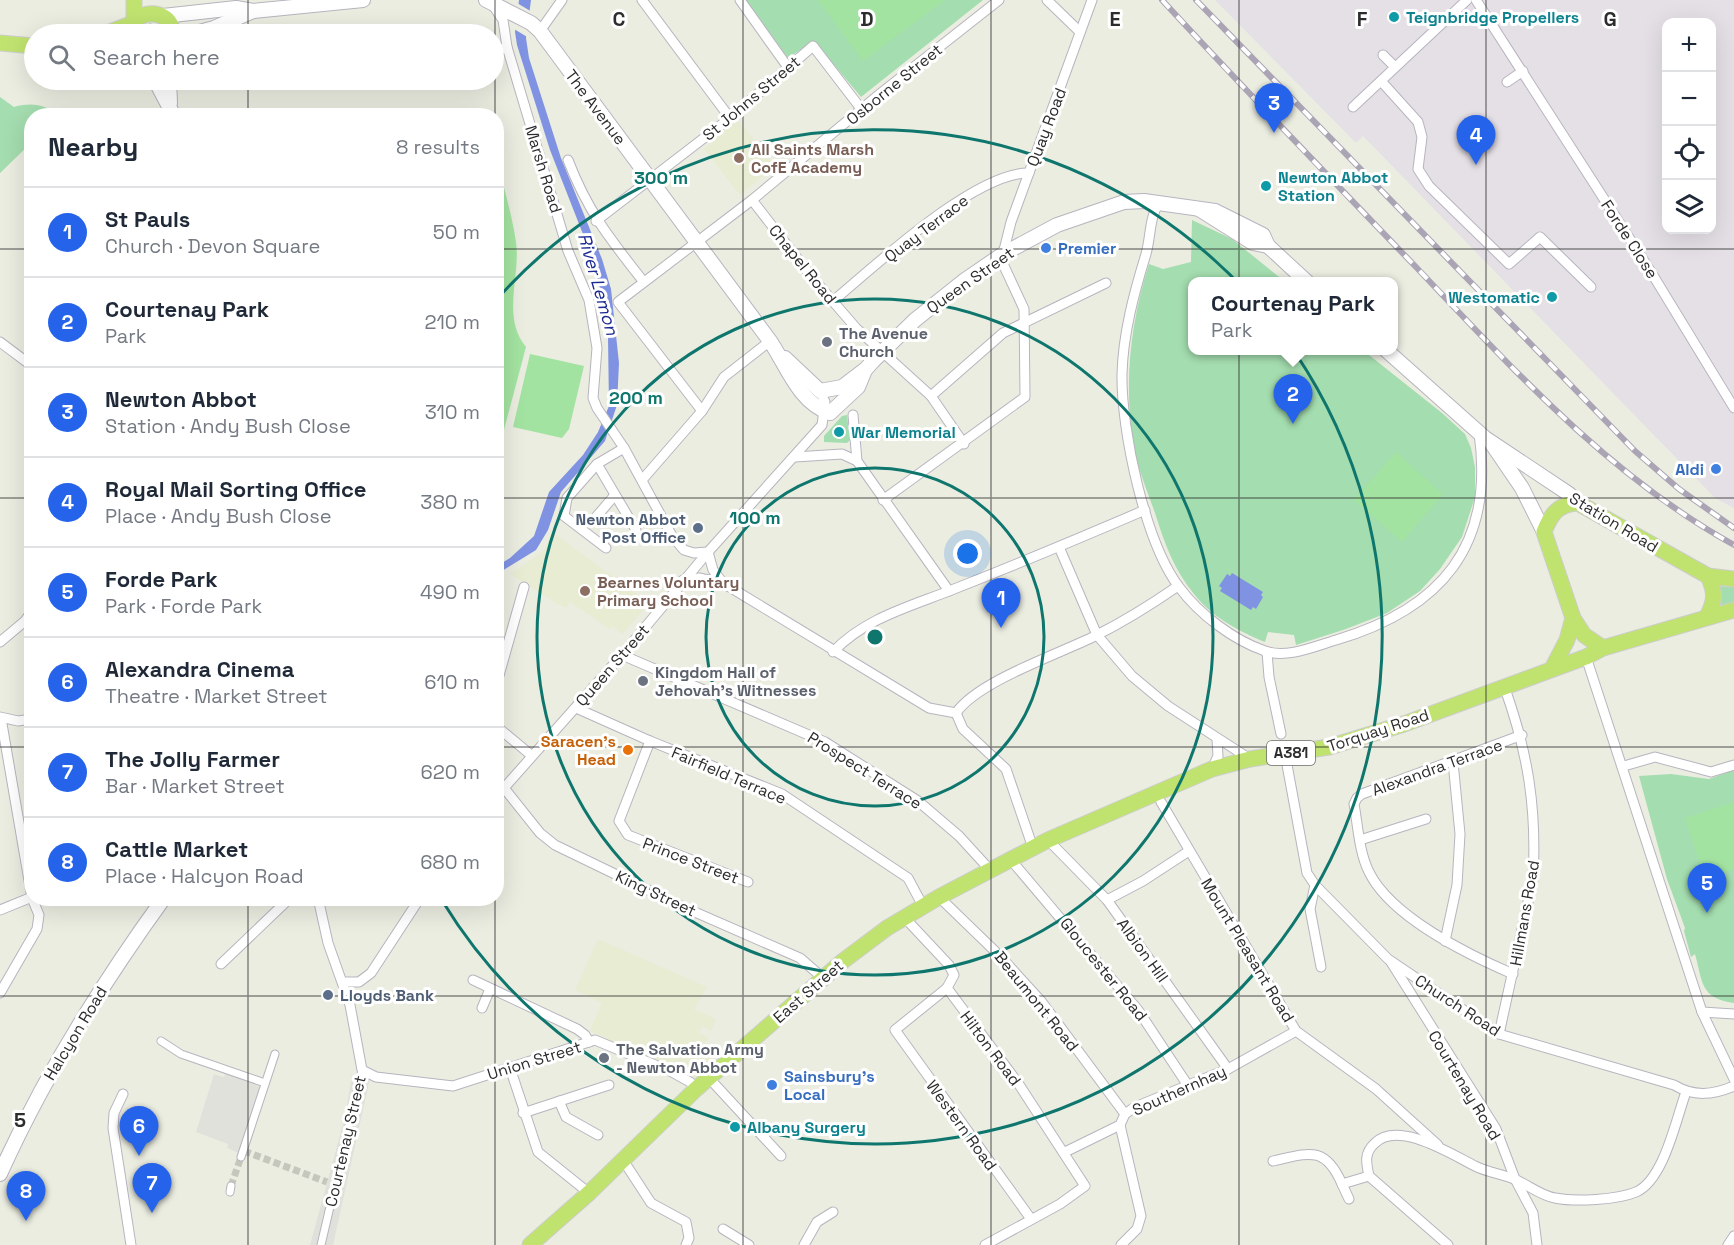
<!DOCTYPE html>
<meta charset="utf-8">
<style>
:root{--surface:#fff;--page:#f6f6f7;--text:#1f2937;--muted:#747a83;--line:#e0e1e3;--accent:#2563eb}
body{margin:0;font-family:"Space Grotesk",sans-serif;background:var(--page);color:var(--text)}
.controls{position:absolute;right:18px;top:18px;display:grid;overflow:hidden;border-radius:12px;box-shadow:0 6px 24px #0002}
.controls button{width:54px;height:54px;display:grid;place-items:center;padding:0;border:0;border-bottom:2px solid var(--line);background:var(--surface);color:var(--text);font:30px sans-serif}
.you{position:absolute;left:968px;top:554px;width:21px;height:21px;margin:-15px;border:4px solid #fff;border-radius:50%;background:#1a73e8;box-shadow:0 0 0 9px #1a73e833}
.badge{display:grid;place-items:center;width:39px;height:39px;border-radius:50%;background:var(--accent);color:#fff;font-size:20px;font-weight:700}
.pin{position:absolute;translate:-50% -50px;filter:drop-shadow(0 2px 3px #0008)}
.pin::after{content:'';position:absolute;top:32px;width:21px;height:18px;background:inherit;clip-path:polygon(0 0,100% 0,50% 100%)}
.popup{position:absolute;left:1188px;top:277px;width:210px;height:78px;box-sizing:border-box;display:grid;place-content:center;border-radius:12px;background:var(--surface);filter:drop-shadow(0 2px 4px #0005);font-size:20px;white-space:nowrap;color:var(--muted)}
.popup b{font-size:22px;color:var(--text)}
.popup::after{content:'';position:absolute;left:50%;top:100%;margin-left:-12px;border:12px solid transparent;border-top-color:var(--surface)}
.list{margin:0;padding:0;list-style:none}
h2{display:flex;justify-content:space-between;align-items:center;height:78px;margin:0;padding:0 24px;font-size:26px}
h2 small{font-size:20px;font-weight:400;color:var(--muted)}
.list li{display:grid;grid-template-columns:39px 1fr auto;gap:18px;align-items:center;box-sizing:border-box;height:90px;padding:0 24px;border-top:2px solid var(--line)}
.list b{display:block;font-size:22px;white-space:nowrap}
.list p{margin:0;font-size:20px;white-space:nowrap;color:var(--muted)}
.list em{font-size:20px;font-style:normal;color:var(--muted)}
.icon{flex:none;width:33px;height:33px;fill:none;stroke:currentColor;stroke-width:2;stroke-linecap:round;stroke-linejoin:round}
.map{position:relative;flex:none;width:1734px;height:1245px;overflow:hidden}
.search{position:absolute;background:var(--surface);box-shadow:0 6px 24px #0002;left:24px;top:24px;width:480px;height:66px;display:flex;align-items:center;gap:15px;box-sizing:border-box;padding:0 21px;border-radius:33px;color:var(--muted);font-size:22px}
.panel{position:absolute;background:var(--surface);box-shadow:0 6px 24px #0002;left:24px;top:108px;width:480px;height:798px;border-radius:24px}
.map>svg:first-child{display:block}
</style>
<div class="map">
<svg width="1734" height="1245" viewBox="0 0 1734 1245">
<rect width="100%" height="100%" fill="#ebede1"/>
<path fill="#e5e0e6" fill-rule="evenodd" d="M1215 0H1734V508L1715 498 1363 136 1356 143ZM1666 22H1712V230H1666Z"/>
<g fill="#e7ecd2">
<path d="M737 119 775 166 740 195 704 149Z"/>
<path d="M552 532 649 603 622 634 613 626 610 629 570 602 566 608 558 604 510 574 544 551Z"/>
<path d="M598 939 707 987 694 1009 716 1019 711 1031 702 1026 699 1033 709 1038 700 1049 717 1062 698 1079 590 1031 602 1003 575 990Z"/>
</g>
<g fill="#a4ddaf">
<path d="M746 0H983L861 97 814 41 788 58Z"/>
<path d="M150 23 159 27 162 34H139L142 28Z"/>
<path d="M0 97 14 107C33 102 44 105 61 115L32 116 31 143 0 173Z"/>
<path d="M1192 220 1232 239 1284 281 1192 282V350L1364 351 1442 413 1465 434 1471 448 1475 467V497L1462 537 1440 569 1420 591 1387 613 1346 629 1296 645 1294 635 1268 632 1265 642C1238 631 1212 617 1194 594 1174 570 1164 542 1155 513 1149 496 1142 479 1137 461 1122 396 1129 326 1149 264L1163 269 1191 262Z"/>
<path d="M847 415 850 440 847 443 824 442V436L842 416Z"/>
<path d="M1718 586 1734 587V604L1717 609Z"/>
<path d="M1734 770V1003C1700 998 1703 983 1695 954L1691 957 1684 931 1685 928 1667 879 1639 776 1671 774 1709 779Z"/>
</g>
<g fill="#a3e3a1">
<path d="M818 0H945L863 61Z"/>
<path d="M497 159C503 186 512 214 516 242 521 276 501 317 526 347L497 456Z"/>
<path d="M530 354 584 366 569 429 562 438 513 427Z"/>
<path d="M1396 452 1443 494 1402 542 1354 500Z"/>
<path d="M1734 802V869L1705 878 1685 818Z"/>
</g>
<g fill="#e0e1db">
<path d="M214 1074 223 1077 226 1074 263 1088 241 1154 227 1148 228 1144 196 1132Z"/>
<path d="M352 1075 370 1078 333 1245H310L345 1117Z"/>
</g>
<g fill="#8093e3">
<path d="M519 0H531L526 38 529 58 561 158 602 259 611 289 619 363 617 405 605 441 561 492 548 530 536 550 497 574V566L510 558 534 536 549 492 583 455 598 432 609 406 608 338 604 303 590 252 550 150 517 45 515 32Z"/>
<path d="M1232 573 1263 592 1261 595 1263 597 1256 609 1253 607 1251 610 1220 591 1222 588 1219 586 1227 574 1230 576Z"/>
</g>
<path fill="#ebede1" d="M517 3 532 12 529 38 514 29Z"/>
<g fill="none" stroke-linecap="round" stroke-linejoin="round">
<g stroke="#c5c7bd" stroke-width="7" stroke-dasharray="7 3.5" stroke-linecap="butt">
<path d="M244 1151 327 1182"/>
<path d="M231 1186 241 1157"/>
</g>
<defs>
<g id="pedestrian">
<path d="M161 1041 181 1054 265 1083"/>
<path d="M241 1157 275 1054"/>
<path d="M230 1192 231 1186"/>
<path d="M321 1245 362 1070"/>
</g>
<g id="minor">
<path d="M642 0 730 118"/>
<path d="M740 0 787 66"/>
<path d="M1047 0 1080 32"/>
<path d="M1476 0 1651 272 1734 408"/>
<path d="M492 4 503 20 507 47 568 251 589 300 597 348 593 398 597 408 624 448 672 536 684 550 694 553 708 552 713 570 723 583"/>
<path d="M540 31 562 0"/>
<path d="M494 52 507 47"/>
<path d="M1383 55 1395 67"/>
<path d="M1381 81 1418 122 1422 137 1418 169 1429 186 1509 264 1540 237 1591 287"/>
<path d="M1507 82 1523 71"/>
<path d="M377 84 400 80"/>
<path d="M1353 107 1467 0"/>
<path d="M568 160C588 212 610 239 643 281"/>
<path d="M752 200 811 276 856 328 931 396 964 444"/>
<path d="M1159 202C1149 219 1151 236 1146 254 1134 293 1123 334 1122 374 1121 430 1145 542 1179 587 1199 614 1233 640 1265 651 1286 659 1316 646 1336 640 1441 609 1495 546 1479 433"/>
<path d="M596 221 730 118 813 46 862 110"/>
<path d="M833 301C875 266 975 172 1029 173"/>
<path d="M0 342 32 366"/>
<path d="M931 396 1003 333 1106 283"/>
<path d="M702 411 618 302 752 200 881 93 999 0"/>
<path d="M853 415 857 461 949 591"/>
<path d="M624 448 597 464 636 530"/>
<path d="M795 457 842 454 857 461"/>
<path d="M597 464 567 498 564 516 606 548"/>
<path d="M642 480 702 411 724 377 770 341"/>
<path d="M883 500 1025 397 1024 309 1004 266 1003 254 1011 222 1092 0"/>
<path d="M596 517 615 495"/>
<path d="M1059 547 1097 635 1132 676 1168 706 1250 759"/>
<path d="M496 559 498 557"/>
<path d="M683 580 699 578 723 583 929 708 956 713 963 729 1006 769 1033 848"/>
<path d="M0 642 25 621 32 611"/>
<path d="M833 652C864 619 908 607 949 591 1015 565 1080 538 1145 510"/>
<path d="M1267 652 1269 677 1281 734"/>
<path d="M622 655 825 742 918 801 959 836 991 871"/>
<path d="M1586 657 1702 1012 1734 1079"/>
<path d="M496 686 524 587"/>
<path d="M576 708 650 741 782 794 908 878 923 906"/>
<path d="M956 713C978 681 1059 654 1095 636 1123 622 1152 604 1178 586"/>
<path d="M0 717 18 721 32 719"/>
<path d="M1 718 32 898"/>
<path d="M496 726 531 755"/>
<path d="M650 741 619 821 628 835 748 882"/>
<path d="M1285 754 1307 873 1315 885 1388 959 1499 1034 1674 1085C1694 1097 1713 1095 1734 1086"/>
<path d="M1624 766 1655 757 1711 772 1734 765"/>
<path d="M1212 769 1218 756 1217 739"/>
<path d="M504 788 540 833 555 845 681 906 800 958 823 978"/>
<path d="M496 797 622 655 708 552 822 425 825 402 820 391"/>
<path d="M1161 802 1296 1031 1376 1089 1438 1145"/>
<path d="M1048 840 1107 900 1228 1069"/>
<path d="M1360 840 1426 819"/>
<path d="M1011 860 1138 1010 1187 1084"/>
<path d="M1315 885 1310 909 1321 967"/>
<path d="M939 897 1000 956 1041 1001 1125 1114"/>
<path d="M318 898 328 943 350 1005 362 1070 376 1077 453 1086 595 1040 672 1072 690 1082 696 1089"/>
<path d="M1107 900 1143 881 1189 851"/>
<path d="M0 910 32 897"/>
<path d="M904 917 949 965 954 975 947 988 1018 1083 1085 1186 1060 1204 985 1245"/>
<path d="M1445 941 1457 885 1460 834 1453 762"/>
<path d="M1391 962 1496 1129 1515 1179 1533 1213 1537 1245"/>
<path d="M221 964 290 898"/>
<path d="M1513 974C1469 955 1391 917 1369 872 1359 852 1358 826 1354 804L1357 798 1362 794 1522 735"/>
<path d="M473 980 577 1029 585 1035 589 1042"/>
<path d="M343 982H359L371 973 420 898"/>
<path d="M947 988 895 1030 1031 1219"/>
<path d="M0 993 37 929 39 915 32 898"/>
<path d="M482 1008 490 989"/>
<path d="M1702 1012 1734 1014"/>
<path d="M1499 1034 1533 879C1537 809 1528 752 1504 686"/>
<path d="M510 1068 538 1152 589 1193"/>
<path d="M709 1078 781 1156"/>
<path d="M123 1094 114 1113 113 1128 131 1245"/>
<path d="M559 1101 566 1117 598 1135"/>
<path d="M523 1113 609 1085"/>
<path d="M1120 1125 1141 1216 1137 1229 1121 1245"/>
<path d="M1065 1152 1120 1125 1125 1114 1135 1107 1228 1069 1296 1031"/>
<path d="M623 1160 651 1203 686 1222 689 1238 686 1245"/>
<path d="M1273 1161C1309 1153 1325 1145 1342 1184"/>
<path d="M1349 1199 1342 1184 1369 1176"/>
<path d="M723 1229 749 1245"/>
<path d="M804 1245 817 1222 833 1212"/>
<path d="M1448 1245 1369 1176C1366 1162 1364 1153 1375 1143 1398 1120 1451 1154 1475 1166 1487 1172 1501 1174 1514 1179 1527 1184 1541 1196 1555 1198 1575 1202 1617 1200 1636 1192 1664 1180 1676 1119 1686 1092"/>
<path d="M1728 1245 1734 1236"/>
</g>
<g id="secondary">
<path d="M486 0 531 23 540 31 770 341C787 366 799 403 830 413L858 387 865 370 873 361 915 320 965 280 1003 254 1057 225 1124 202 1144 201 1215 211 1263 235 1268 246 1307 282"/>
<path d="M163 16 236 8 253 11"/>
<path d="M192 34 214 28 253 11 363 0"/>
<path d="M155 80 174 116"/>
<path d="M169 80 170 103"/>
<path d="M1199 209 1253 243 1268 246"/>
<path d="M1386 350 1485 438 1569 494 1578 503"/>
<path d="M785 358 820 391 842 387 863 371"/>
<path d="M1492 444 1522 488 1544 532"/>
<path d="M0 1174C44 1076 101 985 164 898"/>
</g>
<g id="primary">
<path d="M134 0V20"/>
<path d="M105 34 131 24"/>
<path d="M128 34 134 20C150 9 172 13 173 34"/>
<path d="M0 43 34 46"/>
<path d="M1707 617C1715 601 1716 593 1708 576"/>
<path d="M1603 648 1584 635 1573 618 1544 532C1551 514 1558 504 1578 503L1708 576 1734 579"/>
<path d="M1553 667 1567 640 1573 618"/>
<path d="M530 1245 589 1193 696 1089 843 961 887 928 939 897 1048 840 1212 769 1250 759 1329 747 1404 724 1586 657 1603 648 1734 610"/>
</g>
</defs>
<use href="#pedestrian" stroke="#b8b4bf" stroke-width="9"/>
<use href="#minor" stroke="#b8b4bf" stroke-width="11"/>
<use href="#secondary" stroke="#b8b4bf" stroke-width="16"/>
<use href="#primary" stroke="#cdcdcd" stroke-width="17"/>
<use href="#pedestrian" stroke="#fff" stroke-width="7"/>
<use href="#minor" stroke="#fff" stroke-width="9"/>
<use href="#secondary" stroke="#fff" stroke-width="14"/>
<use href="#primary" stroke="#c0e370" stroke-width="15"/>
<defs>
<g id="rail">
<path d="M1162 0C1245 90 1330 178 1415 266 1513 369 1608 475 1734 545"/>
<path d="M1196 0 1635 451 1679 489 1734 528"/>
</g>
</defs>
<use href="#rail" stroke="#aaa4b5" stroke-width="6"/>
<use href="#rail" stroke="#fff" stroke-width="4" stroke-dasharray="11" stroke-linecap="butt"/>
</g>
<path fill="none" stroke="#2d2d2d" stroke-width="1.5" stroke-opacity="0.55" d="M248 0V34M495 0V116M743 0V1245M991 0V1245M1239 0V1245M1486 0V1245M248 80V116M0 249H32M496 249H1734M0 498H32M496 498H1734M0 747H32M496 747H1734M248 898V1245M495 898V1245M0 996H1734"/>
<g fill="none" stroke="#0f766e" stroke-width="3">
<circle cx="875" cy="637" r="169"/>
<circle cx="875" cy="637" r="338"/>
<path d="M498 298A507 507 0 1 1 443 902"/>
</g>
<g fill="#0f9aa8" stroke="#fff" stroke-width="2">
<circle cx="1394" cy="17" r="6"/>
<circle cx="1266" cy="186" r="6"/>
<circle cx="1552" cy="297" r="6"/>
<circle cx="839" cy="432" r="6"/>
<circle cx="735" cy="1127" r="6"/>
</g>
<g fill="#8d6e63" stroke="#fff" stroke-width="2">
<circle cx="739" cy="158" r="6"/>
<circle cx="585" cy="591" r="6"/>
</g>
<g fill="#3f7fe0" stroke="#fff" stroke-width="2">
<circle cx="1046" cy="248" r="6"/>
<circle cx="1716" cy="469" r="6"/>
<circle cx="772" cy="1085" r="6"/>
</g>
<g fill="#6b7280" stroke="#fff" stroke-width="2">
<circle cx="827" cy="342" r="6"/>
<circle cx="643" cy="681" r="6"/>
<circle cx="604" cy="1058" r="6"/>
</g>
<g fill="#5c6f8a" stroke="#fff" stroke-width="2">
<circle cx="698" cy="528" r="6"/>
<circle cx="328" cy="995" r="6"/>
</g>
<circle fill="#e8710a" stroke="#fff" stroke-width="2" cx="628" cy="750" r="6"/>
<g text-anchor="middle" stroke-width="6" stroke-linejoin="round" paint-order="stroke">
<rect fill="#fff" stroke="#6c6c6c" stroke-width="1.5" x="1267" y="741" width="48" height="24" rx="4.5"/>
<g font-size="15" font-weight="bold" fill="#2d2d2d">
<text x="1291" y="758">A381</text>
</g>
<g font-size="16" font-weight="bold" fill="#0d838f" stroke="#fff" text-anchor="start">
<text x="1406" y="23">Teignbridge Propellers</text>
<text x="1278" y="183">Newton Abbot<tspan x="1278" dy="18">Station</tspan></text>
<text x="1540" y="303" text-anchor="end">Westomatic</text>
<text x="851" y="438">War Memorial</text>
<text x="747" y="1133">Albany Surgery</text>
</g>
<g font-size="16" fill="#2d2d2d" stroke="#fff">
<text transform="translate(894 84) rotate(-39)" y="6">Osborne Street</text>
<text transform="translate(751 98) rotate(-40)" y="6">St Johns Street</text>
<text transform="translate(596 107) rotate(53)" y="6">The Avenue</text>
<text transform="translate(1046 127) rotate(-69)" y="6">Quay Road</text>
<text transform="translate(544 169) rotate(73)" y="6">Marsh Road</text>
<text transform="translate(926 228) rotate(-37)" y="6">Quay Terrace</text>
<text transform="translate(1630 239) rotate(57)" y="6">Forde Close</text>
<text transform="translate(803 264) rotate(51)" y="6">Chapel Road</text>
<text transform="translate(970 280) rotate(-35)" y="6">Queen Street</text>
<text transform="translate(1614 522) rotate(31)" y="6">Station Road</text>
<text transform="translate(612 665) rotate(-49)" y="6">Queen Street</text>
<text transform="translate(1378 730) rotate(-18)" y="6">Torquay Road</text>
<text transform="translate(1437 767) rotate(-20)" y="6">Alexandra Terrace</text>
<text transform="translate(865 770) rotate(32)" y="6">Prospect Terrace</text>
<text transform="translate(729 775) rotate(23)" y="6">Fairfield Terrace</text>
<text transform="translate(691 860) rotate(21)" y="6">Prince Street</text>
<text transform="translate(656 893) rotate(25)" y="6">King Street</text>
<text transform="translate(1524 913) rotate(-80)" y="6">Hillmans Road</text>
<text transform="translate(1143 950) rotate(54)" y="6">Albion Hill</text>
<text transform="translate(1248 950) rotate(59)" y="6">Mount Pleasant Road</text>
<text transform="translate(1104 969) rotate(51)" y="6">Gloucester Road</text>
<text transform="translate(808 991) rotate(-41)" y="6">East Street</text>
<text transform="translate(1037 1001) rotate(51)" y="6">Beaumont Road</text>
<text transform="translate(1458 1005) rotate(33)" y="6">Church Road</text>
<text transform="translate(75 1033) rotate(-59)" y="6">Halcyon Road</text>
<text transform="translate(991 1048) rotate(53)" y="6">Hilton Road</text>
<text transform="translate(534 1060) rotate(-17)" y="6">Union Street</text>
<text transform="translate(1465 1085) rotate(59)" y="6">Courtenay Road</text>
<text transform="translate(1179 1090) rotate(-24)" y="6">Southernhay</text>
<text transform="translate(962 1125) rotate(54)" y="6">Western Road</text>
<text transform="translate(345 1141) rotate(-77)" y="6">Courtenay Street</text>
</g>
<g font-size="16" font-weight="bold" fill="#785e54" stroke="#fff" text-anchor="start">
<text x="751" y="155">All Saints Marsh<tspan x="751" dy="18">CofE Academy</tspan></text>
<text x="597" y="588">Bearnes Voluntary<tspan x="597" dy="18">Primary School</tspan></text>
</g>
<g font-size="16" font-weight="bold" fill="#366cbe" stroke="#fff" text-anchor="start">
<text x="1058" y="254">Premier</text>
<text x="1704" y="475" text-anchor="end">Aldi</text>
<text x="784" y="1082">Sainsbury's<tspan x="784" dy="18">Local</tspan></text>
</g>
<g font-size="16" font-weight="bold" fill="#5b616d" stroke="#fff" text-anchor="start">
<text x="839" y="339">The Avenue<tspan x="839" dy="18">Church</tspan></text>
<text x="655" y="678">Kingdom Hall of<tspan x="655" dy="18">Jehovah's Witnesses</tspan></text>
<text x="616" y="1055">The Salvation Army<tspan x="616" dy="18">- Newton Abbot</tspan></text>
</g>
<g font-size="16" font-weight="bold" fill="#4e5e75" stroke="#fff" text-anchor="end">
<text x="686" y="525">Newton Abbot<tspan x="686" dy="18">Post Office</tspan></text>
<text x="340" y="1001" text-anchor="start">Lloyds Bank</text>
</g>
<g font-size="16" font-weight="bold" fill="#c56008" stroke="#fff" text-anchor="end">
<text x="616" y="747">Saracen's<tspan x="616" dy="18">Head</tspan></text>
</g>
<g font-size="18" font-style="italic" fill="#1c2a91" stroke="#fff">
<text transform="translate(598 284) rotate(74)" y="6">River Lemon</text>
</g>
</g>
<g font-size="20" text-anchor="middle" font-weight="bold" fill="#2d2d2d" stroke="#fff" stroke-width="6" stroke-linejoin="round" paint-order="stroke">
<text x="619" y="26">C</text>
<text x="867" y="26">D</text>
<text x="1115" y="26">E</text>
<text x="1362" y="26">F</text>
<text x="1610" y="26">G</text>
<text x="20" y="1127">5</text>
</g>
<circle cx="875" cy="637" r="9" fill="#0f766e" stroke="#fff" stroke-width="3"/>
<g font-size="18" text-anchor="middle" font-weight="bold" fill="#0f766e" stroke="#fff" stroke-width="6" stroke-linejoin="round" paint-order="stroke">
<text x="661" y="184">300 m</text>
<text x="636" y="404">200 m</text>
<text x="755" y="524">100 m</text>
</g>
</svg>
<div class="controls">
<button>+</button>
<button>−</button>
<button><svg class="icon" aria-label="locate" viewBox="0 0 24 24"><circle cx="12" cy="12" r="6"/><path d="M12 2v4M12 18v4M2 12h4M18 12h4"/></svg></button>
<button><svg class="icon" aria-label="layers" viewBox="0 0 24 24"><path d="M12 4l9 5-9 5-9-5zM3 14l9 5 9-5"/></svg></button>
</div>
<div class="you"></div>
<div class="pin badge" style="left:1001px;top:628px">1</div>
<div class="pin badge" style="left:1293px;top:424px">2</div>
<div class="popup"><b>Courtenay Park</b>Park</div>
<div class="pin badge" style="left:1274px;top:133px">3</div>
<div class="pin badge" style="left:1476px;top:165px">4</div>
<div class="pin badge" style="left:1707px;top:913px">5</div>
<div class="pin badge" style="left:139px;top:1156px">6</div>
<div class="pin badge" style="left:152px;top:1213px">7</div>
<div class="pin badge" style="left:26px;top:1221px">8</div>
<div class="search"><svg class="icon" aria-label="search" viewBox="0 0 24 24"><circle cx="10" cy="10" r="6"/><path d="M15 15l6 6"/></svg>Search here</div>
<section class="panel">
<h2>Nearby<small>8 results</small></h2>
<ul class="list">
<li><span class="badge">1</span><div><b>St Pauls</b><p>Church · Devon Square</p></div><em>50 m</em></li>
<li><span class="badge">2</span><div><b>Courtenay Park</b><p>Park</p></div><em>210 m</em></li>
<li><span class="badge">3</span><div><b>Newton Abbot</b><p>Station · Andy Bush Close</p></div><em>310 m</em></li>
<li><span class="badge">4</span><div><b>Royal Mail Sorting Office</b><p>Place · Andy Bush Close</p></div><em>380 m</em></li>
<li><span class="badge">5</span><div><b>Forde Park</b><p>Park · Forde Park</p></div><em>490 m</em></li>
<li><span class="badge">6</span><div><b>Alexandra Cinema</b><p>Theatre · Market Street</p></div><em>610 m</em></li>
<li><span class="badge">7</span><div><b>The Jolly Farmer</b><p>Bar · Market Street</p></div><em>620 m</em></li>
<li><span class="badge">8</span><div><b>Cattle Market</b><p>Place · Halcyon Road</p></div><em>680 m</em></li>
</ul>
</section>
</div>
